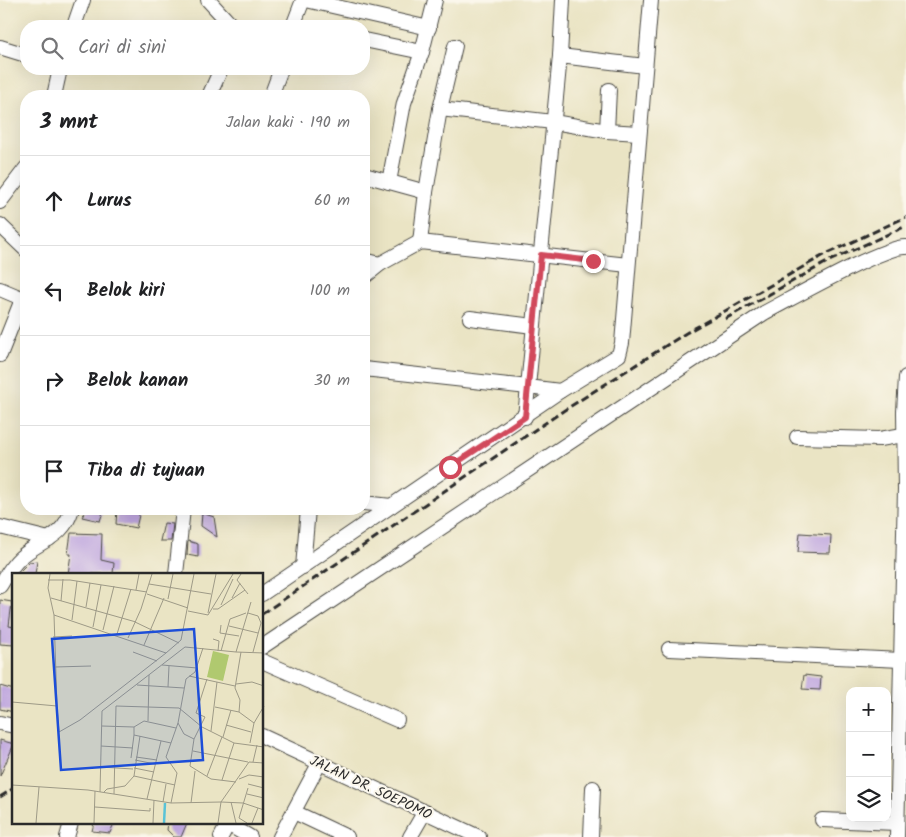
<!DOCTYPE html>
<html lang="id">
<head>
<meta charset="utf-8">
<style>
	:root { --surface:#fff; --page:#f6f6f6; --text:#202124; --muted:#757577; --line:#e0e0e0 }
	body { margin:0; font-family:Kalam,sans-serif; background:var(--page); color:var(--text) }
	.controls { position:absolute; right:15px; bottom:15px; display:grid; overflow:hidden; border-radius:10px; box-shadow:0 5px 20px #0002 }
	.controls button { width:45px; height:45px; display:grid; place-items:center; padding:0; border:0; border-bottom:1px solid var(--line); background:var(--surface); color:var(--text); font:25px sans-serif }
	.stop { position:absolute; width:15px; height:15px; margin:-11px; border:4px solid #d1495b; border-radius:50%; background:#fff }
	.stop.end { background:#d1495b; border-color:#fff; box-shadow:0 1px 5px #0008 }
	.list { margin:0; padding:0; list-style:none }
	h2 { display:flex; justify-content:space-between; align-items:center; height:65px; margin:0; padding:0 20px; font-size:21px }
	h2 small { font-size:16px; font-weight:400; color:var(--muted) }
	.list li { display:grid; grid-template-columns:32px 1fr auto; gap:15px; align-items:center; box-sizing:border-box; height:90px; padding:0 20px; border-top:1px solid var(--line) }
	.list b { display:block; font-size:19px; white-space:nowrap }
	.list em { font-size:16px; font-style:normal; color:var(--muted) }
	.icon { flex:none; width:28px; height:28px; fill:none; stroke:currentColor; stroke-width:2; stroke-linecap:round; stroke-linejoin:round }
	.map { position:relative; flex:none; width:906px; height:837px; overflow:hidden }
	.search { position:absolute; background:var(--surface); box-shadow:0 5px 20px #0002; left:20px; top:20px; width:350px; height:55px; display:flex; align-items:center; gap:12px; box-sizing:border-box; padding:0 18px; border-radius:20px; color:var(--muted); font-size:19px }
	.panel { position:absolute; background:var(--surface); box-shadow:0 5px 20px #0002; left:20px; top:90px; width:350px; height:425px; border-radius:20px }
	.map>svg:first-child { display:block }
	.building { fill:#bea5de }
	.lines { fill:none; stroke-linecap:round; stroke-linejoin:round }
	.minor-casing { stroke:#484742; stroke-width:16 }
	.minor { stroke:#fff; stroke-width:14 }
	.rail { stroke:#2b2b2b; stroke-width:3; stroke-dasharray:8 4; stroke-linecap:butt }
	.route { stroke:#d1495b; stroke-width:6 }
	.labels { text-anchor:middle; stroke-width:4; stroke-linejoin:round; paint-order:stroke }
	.street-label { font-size:14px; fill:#2b2b2b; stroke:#fbf7ec }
	.inset-river { fill:none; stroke:#5ac3d7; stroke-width:2.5 }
	.inset-road { fill:none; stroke:#9e9a87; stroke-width:1 }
	.view { fill:#1d4ed8; fill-opacity:0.15; stroke:#1d4ed8; stroke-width:2.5 }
	.inset-edge { fill:none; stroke:#2b2b2b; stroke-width:2.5 }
</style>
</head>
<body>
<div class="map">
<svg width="906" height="837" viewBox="0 0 906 837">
	<rect width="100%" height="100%" fill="#fbf7ec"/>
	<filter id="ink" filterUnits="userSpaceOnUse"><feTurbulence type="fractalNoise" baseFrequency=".02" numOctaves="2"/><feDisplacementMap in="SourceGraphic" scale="10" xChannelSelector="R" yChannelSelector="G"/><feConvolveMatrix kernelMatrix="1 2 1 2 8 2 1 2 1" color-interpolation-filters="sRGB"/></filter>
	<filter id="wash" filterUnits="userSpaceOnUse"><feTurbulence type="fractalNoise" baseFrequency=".0096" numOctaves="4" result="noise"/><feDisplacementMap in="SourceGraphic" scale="20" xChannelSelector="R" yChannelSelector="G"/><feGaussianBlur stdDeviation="1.12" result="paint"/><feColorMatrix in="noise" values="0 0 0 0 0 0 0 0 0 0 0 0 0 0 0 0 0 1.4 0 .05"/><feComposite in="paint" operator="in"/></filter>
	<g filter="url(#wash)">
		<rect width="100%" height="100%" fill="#eae4c4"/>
		<g id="blocks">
			<!-- building -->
			<g class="building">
				<path d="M87,509H104L100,521L82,517Z"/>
				<path d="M117,509L140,511L136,528L116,524Z"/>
				<path d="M202,513L214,517L217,537L201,526Z"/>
				<path d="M164,523L173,524L171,541H160Z"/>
				<path d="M71,533L102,534L101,560L114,563L113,574H68L71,554H68Z"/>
				<path d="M800,533L831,535L830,553L798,552Z"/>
				<path d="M188,541L198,544V557L187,555Z"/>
				<path d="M37,561L35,574H17L29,562Z"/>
				<path d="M0,600L12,602L9,626L14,627V645L0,644Z"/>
				<path d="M804,675L821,677L820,690L802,689Z"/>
				<path d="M0,686L14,690V712L0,709Z"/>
				<path d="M0,740L14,744L0,776Z"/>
				<path d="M94,823H114L110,833L92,831Z"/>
				<path d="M168,823H187L181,837H174L167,830Z"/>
			</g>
		</g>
	</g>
	<g filter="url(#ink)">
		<use href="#blocks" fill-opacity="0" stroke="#484742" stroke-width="1"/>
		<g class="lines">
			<defs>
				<g id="minor">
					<path d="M208,0L232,26"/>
					<path d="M306,0L429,28"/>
					<path d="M74,26L83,0"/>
					<path d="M293,26L303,0"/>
					<path d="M364,40L422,52"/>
					<path d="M0,47L26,55"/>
					<path d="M560,56L645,66"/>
					<path d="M54,96L60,69"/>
					<path d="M209,96L221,69"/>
					<path d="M271,96L281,69"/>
					<path d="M440,109L553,122L607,131L639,133"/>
					<path d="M607,131L609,90"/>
					<path d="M364,175L426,192L420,242"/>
					<path d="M389,182L404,103L422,52L435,0"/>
					<path d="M426,192L440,109L455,46"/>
					<path d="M0,202L26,168"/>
					<path d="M0,225L26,250"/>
					<path d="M364,260L380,264"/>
					<path d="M364,277L380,264L420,242L628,265"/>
					<path d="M0,289L19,297L21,302L0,355"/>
					<path d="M470,318L533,326"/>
					<path d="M364,369L528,387L560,56L563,0"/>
					<path d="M904,412L906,377"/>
					<path d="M525,417L528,387L560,391"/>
					<path d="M797,437L880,439L903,435"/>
					<path d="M364,503L391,506"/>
					<path d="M0,527L49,539"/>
					<path d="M303,567L308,509"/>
					<path d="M176,574L183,509"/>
					<path d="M0,586C6,576 11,566 20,558C41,539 63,539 72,509"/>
					<path d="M262,594L560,391L619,355L622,343L651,0"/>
					<path d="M262,647L764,313C789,300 885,245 906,247"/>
					<path d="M669,649L901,660"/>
					<path d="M262,661L397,720"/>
					<path d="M0,723L14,726"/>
					<path d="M262,736L479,837"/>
					<path d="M294,812L347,837"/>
					<path d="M822,820L897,823"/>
					<path d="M226,823L250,837"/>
					<path d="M67,837L71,823"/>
					<path d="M221,837L228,824"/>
					<path d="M280,837L320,762"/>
					<path d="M410,837L424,813"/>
					<path d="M591,837L593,788"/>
					<path d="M897,837L905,489L904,412L906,413"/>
				</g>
			</defs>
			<!-- minor casing -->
			<use href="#minor" class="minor-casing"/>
			<!-- minor -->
			<use href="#minor" class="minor"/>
			<!-- rail -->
			<g class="rail">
				<path d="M725,319L829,261L906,226"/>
				<path d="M262,614L563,411L686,333L826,254L906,217"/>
				<path d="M0,797L14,788"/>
			</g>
		</g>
	</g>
	<g class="lines" filter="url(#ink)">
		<!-- route -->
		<path class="route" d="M450,467L525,417L541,255L593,261"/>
	</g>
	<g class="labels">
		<!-- street labels -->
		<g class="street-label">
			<text transform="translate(371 787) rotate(25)" y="5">JALAN DR. SOEPOMO</text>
		</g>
	</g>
	<!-- overview -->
	<g transform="translate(12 573)">
		<rect width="251" height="251" fill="#eae4c4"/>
		<path d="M201,78L217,82L211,108L195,104Z" fill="#b0c96f"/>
		<path class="inset-river" d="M152,250L153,230"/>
		<path class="inset-road" d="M38,1L36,15L42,42M229,1L225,7L236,21M36,7H58L135,19M137,11L199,21M124,17L127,1M135,21L176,35M39,25L124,49M220,25L228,10M156,26L161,1M49,28L51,6M209,32L221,6M74,34L78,10M201,36H206L233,17M176,38L196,42L221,1M196,40L204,1M236,40L246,43L249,50L241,79M60,47L65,8M123,49L167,70M209,52L208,60L227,63M217,53L246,60M81,54L89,12M91,57L102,13M105,61L119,16M41,64L60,63M116,65L129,36L140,1M201,66L207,68L206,78M132,72L152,25M209,78L218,46L234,40M121,79L145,88M224,79L252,80M229,79L223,115L228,127L227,139L242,150L238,170M150,92L185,95M43,94L79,93M177,103L223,113M195,106L184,140L193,144L182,166L178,193L199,206L224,209M224,111L240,109L252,113M125,112L172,115M156,114L157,93M0,129L45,133L42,42L154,80L169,67L182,1M45,133L47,159L68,147L154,80M203,134L227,139M136,148L137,102M166,150L172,161L182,166M242,150L252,133M214,152L239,159M90,153L122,154L132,148L164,155M122,154V162L159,170M199,158L205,109M211,164L219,137M89,173L121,175M181,178L236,189M124,184L145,187M119,185L122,162M123,187L143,191M241,189L245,172M89,194L121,196M122,195L142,199M122,203L163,212M195,203L210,164M227,206L237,202L252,204M210,207L222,170M236,211L252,215M0,212L76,217L159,230L209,229L237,189L252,190M88,219L90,138L173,74L224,79L239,29M92,219L95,216L113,213L122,203L128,163M102,221L104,133L167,135L190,154L222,170L252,174M235,221L252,225M135,226L149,168M151,229L154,211M219,229L224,250M159,230L165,200L154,184L166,150L174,106L183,99L191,75M179,230L183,198M83,234L138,238V235M24,250L27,214M82,250L83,218M141,250L142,227M206,250L209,229L231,230L252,237M235,250L227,245L236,215M240,250L246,235"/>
		<path class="view" d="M182,56L191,187L49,197L40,66Z"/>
		<rect width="251" height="251" class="inset-edge"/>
	</g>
</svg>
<div class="controls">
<button>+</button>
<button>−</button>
<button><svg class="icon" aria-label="layers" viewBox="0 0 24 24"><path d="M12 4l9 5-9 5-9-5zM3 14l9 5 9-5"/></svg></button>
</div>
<div class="stop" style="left:450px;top:467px"></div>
<div class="stop end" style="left:593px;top:261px"></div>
<div class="search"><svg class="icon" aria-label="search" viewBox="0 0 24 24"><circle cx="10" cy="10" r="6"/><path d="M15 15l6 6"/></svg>Cari di sini</div>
<section class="panel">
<h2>3 mnt<small>Jalan kaki · 190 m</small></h2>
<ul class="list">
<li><svg class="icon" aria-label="ahead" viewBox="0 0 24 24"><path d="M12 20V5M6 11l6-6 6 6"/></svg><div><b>Lurus</b></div><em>60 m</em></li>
<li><svg class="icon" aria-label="left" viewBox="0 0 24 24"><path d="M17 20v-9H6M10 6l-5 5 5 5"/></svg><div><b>Belok kiri</b></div><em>100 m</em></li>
<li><svg class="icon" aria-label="right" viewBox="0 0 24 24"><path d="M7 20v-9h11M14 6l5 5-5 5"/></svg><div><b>Belok kanan</b></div><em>30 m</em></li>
<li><svg class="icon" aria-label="arrive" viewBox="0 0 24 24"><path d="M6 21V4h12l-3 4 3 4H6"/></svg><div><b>Tiba di tujuan</b></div></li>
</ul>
</section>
</div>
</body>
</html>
